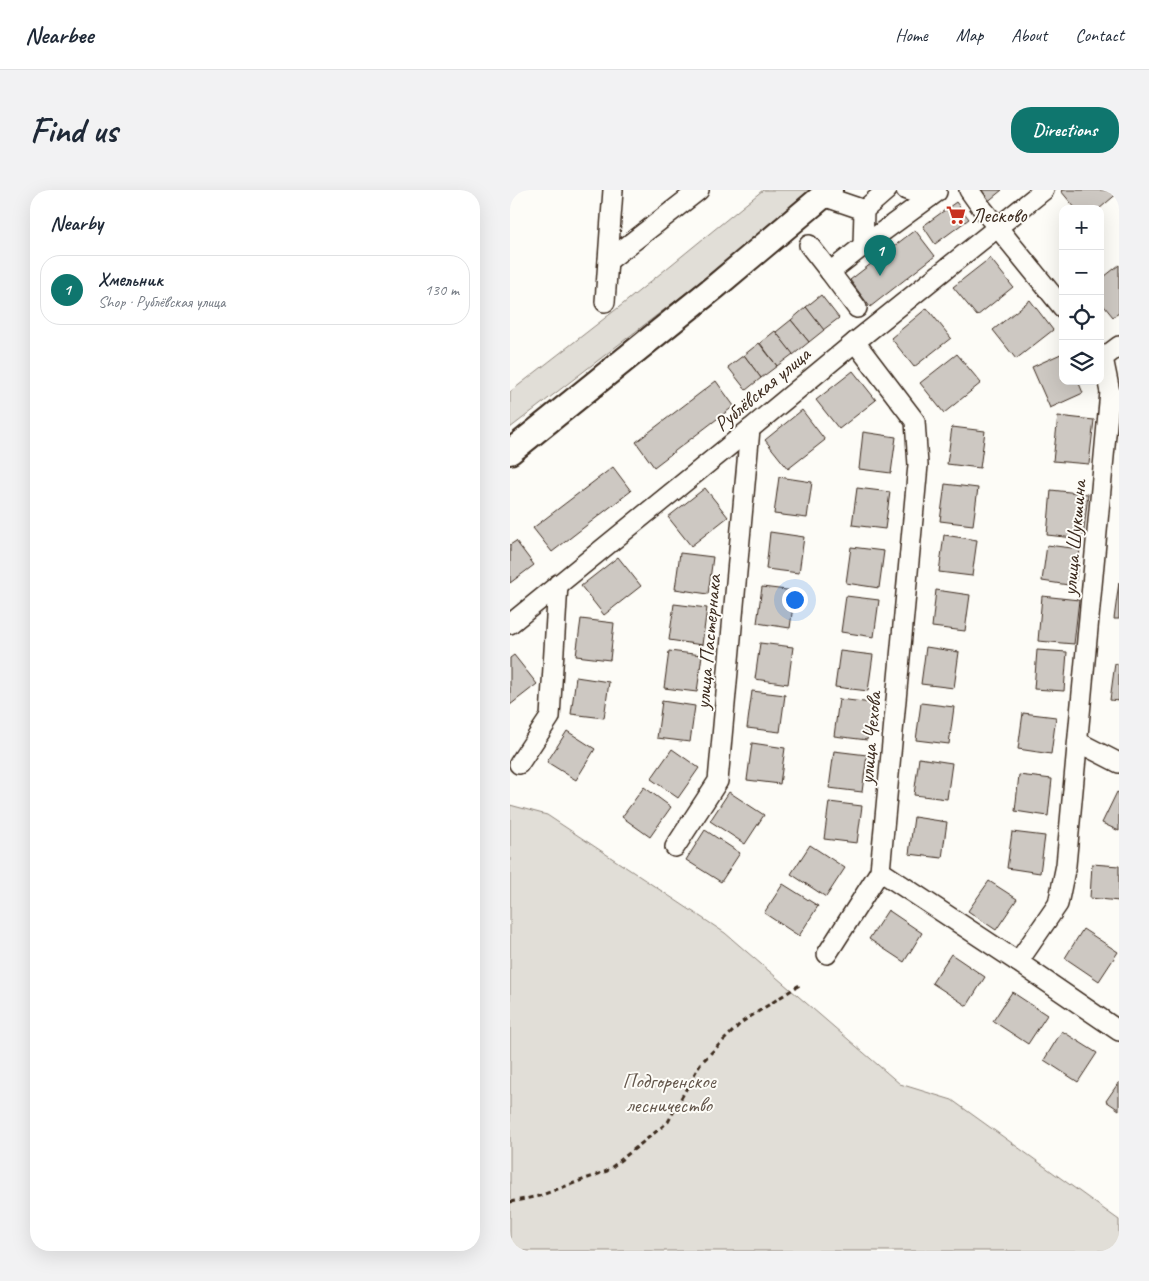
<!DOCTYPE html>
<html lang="en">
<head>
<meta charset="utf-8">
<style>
	:root { --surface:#fff; --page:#f2f2f3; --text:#1f2937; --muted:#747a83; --line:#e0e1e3; --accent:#0f766e }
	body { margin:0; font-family:Caveat,sans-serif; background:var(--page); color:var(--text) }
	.controls { position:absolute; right:15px; top:15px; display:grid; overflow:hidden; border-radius:10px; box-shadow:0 5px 20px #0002 }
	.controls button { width:45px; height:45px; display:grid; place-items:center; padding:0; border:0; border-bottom:1px solid var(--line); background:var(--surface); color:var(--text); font:25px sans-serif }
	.you { position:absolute; left:284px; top:409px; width:18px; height:18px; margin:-12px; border:4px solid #fff; border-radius:50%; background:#1a73e8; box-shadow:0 0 0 8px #1a73e833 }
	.badge { display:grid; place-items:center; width:32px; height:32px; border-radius:50%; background:var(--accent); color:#fff; font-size:16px; font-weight:700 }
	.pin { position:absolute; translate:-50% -41px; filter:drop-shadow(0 1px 2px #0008) }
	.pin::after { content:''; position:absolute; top:26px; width:18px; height:15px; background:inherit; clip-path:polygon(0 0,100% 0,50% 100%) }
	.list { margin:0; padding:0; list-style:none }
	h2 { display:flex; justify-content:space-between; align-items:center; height:65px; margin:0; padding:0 20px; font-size:21px }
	h2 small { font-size:16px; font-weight:400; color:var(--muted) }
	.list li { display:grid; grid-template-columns:32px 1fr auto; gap:15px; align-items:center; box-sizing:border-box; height:70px; margin:0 10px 10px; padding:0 10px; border:1px solid var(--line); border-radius:20px }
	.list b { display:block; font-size:19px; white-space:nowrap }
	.list p { margin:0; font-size:16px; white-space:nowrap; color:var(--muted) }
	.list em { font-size:16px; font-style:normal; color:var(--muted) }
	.icon { flex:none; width:28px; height:28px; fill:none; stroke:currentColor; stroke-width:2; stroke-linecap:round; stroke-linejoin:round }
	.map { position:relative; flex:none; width:609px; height:1061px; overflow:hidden; border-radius:20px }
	header { display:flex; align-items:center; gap:30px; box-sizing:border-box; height:70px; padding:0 25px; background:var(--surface); border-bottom:1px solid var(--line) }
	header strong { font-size:24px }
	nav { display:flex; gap:28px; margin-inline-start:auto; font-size:18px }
	.intro { display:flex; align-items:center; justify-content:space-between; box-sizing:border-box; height:120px; padding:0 30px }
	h1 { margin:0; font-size:35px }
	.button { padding:12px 22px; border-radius:20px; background:var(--accent); color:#fff; font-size:18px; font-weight:700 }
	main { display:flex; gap:30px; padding:0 30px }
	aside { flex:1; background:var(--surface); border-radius:20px; box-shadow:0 5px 20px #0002 }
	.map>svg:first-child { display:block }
	.green { fill:#e1ded7; stroke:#8e847a }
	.building { fill:#cdc8c2; stroke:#3b2a1e }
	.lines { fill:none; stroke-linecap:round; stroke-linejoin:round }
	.minor-casing { stroke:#3b2a1e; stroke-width:22 }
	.major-casing { stroke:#3b2a1e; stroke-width:28 }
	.path { stroke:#3b2a1e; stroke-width:3; stroke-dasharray:5 4; stroke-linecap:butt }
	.minor { stroke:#fdfcf7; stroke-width:19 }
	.major { stroke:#fdfcf7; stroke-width:24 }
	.labels { text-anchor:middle; stroke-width:4; stroke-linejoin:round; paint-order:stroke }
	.poi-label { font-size:21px; fill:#3b2a1e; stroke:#fdfcf7; text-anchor:start }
	.street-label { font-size:21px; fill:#3b2a1e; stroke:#fdfcf7 }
	.park-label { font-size:21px; fill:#64574c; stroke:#fdfcf7 }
</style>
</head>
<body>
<header>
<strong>Nearbee</strong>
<nav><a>Home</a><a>Map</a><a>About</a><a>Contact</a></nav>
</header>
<div class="intro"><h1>Find us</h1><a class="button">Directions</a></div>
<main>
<aside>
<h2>Nearby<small></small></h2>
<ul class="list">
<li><span class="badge">1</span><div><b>Хмельник</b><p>Shop · Рублёвская улица</p></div><em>130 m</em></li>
</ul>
</aside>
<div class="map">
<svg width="609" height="1061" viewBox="0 0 609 1061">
	<rect width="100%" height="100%" fill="#fdfcf7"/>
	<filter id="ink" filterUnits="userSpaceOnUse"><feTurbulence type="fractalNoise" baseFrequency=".02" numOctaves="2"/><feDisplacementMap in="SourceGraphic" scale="10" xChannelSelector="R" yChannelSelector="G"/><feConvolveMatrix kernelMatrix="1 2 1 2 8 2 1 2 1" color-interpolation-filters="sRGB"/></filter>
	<g filter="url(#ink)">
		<!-- green -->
		<g class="green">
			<path d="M253,0H308L271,30L0,238V202L113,114Z"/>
			<path d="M0,615L37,625L215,743L390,894L442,910L609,1030V1061H0Z"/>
		</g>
		<!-- building -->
		<g class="building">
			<path d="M466,0H492L476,13Z"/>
			<path d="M552,0H609V2L589,19H566L551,1Z"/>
			<path d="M446,12L459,29L425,54L413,36Z"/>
			<path d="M405,40L425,66L360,117L340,90Z"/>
			<path d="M480,68L503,97L467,126L443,97Z"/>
			<path d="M609,75V123L603,127L590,111V90Z"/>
			<path d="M311,105L329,128L313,140L296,117Z"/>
			<path d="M520,110L543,140L506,169L483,140Z"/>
			<path d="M296,117L314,140L299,152L281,130Z"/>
			<path d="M417,118L441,148L404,177L381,148Z"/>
			<path d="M281,130L299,152L283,165L266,142Z"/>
			<path d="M265,141L283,164L267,176L250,153Z"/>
			<path d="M249,153L267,176L251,188L234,165Z"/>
			<path d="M553,163V191H568L573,203L540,218L522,177Z"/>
			<path d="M447,164L471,193L434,223L410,193Z"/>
			<path d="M234,165L251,188L236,200L218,177Z"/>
			<path d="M343,181L366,210L329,239L306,210Z"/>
			<path d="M206,191L224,216L144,277L126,252Z"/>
			<path d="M292,220L315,250L278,279L255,250Z"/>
			<path d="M548,226L584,230L579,274L543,271Z"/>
			<path d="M442,237L475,241L470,278L437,274Z"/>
			<path d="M353,242L386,247L381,283L349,279Z"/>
			<path d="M103,277L121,301L42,362L23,338Z"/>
			<path d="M269,287L302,292L297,328L264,324Z"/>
			<path d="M435,294L468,298L463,335L430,331Z"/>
			<path d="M195,298L218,327L181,356L158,327Z"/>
			<path d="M347,298L380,302L375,339L342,335Z"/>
			<path d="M541,300L578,304L573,349L537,345Z"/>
			<path d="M260,342L294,347L289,383L256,379Z"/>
			<path d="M434,345L467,350L462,386L429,382Z"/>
			<path d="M6,351L24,375L0,393V355Z"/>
			<path d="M537,355L570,359L565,396L532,391Z"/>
			<path d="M341,357L374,361L369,398L336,393Z"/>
			<path d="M170,363L203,367L198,404L165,399Z"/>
			<path d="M108,367L131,396L94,425L71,396Z"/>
			<path d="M609,392V429H604Z"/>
			<path d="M252,397L285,401L280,438L247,433Z"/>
			<path d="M426,400L460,405L455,441L422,437Z"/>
			<path d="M336,406L369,410L364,447L331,442Z"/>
			<path d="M532,406L569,410L564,454L528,451Z"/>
			<path d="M164,414L197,418L192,455L159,450Z"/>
			<path d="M71,429L104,433L100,470L66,466Z"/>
			<path d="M250,453L283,457L278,494L245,489Z"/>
			<path d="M416,457L449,462L444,498L411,494Z"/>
			<path d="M527,460L557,462L554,501L524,499Z"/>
			<path d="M159,461L192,465L187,502L154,498Z"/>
			<path d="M330,461L363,465L358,501L325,497Z"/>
			<path d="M4,465L27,494L0,515V468Z"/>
			<path d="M605,473L609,474V511L600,510Z"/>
			<path d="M66,487L99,492L94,528L61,524Z"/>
			<path d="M242,501L275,505L270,542L237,538Z"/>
			<path d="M329,509L362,513L357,550L324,546Z"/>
			<path d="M152,511L185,516L180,552L147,548Z"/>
			<path d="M411,513L444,517L439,554L406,550Z"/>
			<path d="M513,523L546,527L541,564L508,559Z"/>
			<path d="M57,541L85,559L66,590L37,572Z"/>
			<path d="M242,553L275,558L270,594L237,590Z"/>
			<path d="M162,559L189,578L168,608L141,589Z"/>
			<path d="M324,561L357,565L352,602L319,598Z"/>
			<path d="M409,568L442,573L437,609L404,605Z"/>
			<path d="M509,585L542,589L538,626L505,621Z"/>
			<path d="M134,597L161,617L140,647L112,627Z"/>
			<path d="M219,602L254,625L235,654L200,631Z"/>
			<path d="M607,602L609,603V641L592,633Z"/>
			<path d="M319,612L352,616L347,653L314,649Z"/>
			<path d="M404,627L437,632L432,668L399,664Z"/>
			<path d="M195,640L230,663L211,692L176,670Z"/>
			<path d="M502,642L535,646L530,683L497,678Z"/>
			<path d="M300,655L335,678L316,707L281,684Z"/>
			<path d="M582,674L609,676V711L580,708Z"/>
			<path d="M479,691L507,709L486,740L458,721Z"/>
			<path d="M273,694L308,716L289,746L254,723Z"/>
			<path d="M378,720L412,743L394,772L359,749Z"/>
			<path d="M573,739L608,762L589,791L555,768Z"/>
			<path d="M441,764L475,787L457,816L422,793Z"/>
			<path d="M502,802L537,825L518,854L483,831Z"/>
			<path d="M552,841L587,863L568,892L534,870Z"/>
			<path d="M609,892V920L596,911Z"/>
		</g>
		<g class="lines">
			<defs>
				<g id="minor">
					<path d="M396,0L420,7L427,2"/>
					<path d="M459,0L471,17L553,118"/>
					<path d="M313,6L354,20L377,0"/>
					<path d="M354,20L353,56L420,7"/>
					<path d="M299,55L320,82"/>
					<path d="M98,71L189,0"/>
					<path d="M95,112L103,0"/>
					<path d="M347,118L320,82L353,56"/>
					<path d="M345,152L405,231L408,275L370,681L508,772L609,841"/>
					<path d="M0,434L240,239L345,152L534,0"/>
					<path d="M568,552L609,573"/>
					<path d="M9,574L40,527L48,394"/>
					<path d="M165,657L208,591L240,239"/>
					<path d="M317,764L370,681"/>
					<path d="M508,772L548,714L556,675L600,202L593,168L609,156"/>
				</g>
				<path id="major" d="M0,262L206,96L320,0"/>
			</defs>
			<!-- minor casing -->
			<use href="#minor" class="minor-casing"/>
			<!-- major casing -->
			<use href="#major" class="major-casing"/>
			<!-- path -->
			<path class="path" d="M0,1012L29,1006L97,981L158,932L190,874L232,832L291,794"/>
			<!-- minor -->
			<use href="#minor" class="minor"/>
			<!-- major -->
			<use href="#major" class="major"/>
		</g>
	</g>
	<!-- icons -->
	<defs>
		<symbol id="supermarket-bare" viewBox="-9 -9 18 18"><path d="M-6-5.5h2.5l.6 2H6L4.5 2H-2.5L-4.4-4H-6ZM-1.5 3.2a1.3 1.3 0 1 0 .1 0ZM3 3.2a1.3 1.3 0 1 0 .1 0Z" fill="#c8321e" stroke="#fdfcf7" stroke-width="2.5" paint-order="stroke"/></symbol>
	</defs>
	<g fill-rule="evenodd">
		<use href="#supermarket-bare" x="432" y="11" width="28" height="28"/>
	</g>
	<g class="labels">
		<!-- poi labels -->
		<g class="poi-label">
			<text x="461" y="32">Лесково</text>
		</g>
		<!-- street labels -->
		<g class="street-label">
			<text transform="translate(252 199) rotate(-40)" y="7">Рублёвская улица</text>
			<text transform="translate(564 348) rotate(-85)" y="7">улица Шукшина</text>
			<text transform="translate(198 452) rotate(-85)" y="7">улица Пастернака</text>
			<text transform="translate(360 548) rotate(-85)" y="7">улица Чехова</text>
		</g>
		<!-- park labels -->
		<g class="park-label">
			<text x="159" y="898">Подгоренское<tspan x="159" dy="24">лесничество</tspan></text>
		</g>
	</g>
</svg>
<div class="controls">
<button>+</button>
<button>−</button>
<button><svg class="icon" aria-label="locate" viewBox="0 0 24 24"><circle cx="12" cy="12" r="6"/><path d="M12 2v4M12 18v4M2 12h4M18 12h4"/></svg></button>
<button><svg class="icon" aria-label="layers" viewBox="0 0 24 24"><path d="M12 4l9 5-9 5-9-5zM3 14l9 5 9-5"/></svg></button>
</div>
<div class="you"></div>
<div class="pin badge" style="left:370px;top:86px">1</div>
</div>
</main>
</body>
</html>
